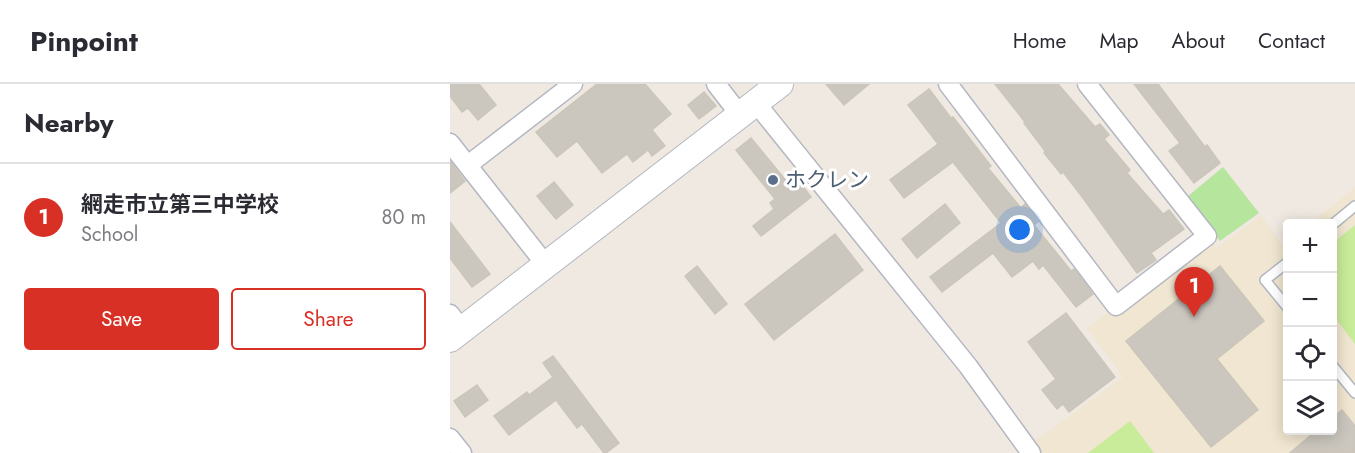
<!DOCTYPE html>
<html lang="en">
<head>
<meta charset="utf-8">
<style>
	:root { --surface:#fff; --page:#f7f7f7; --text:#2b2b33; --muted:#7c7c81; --line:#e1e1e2; --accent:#d93025 }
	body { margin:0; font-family:Jost,"Noto Sans JP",sans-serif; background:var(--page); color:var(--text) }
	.controls { position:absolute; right:18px; bottom:18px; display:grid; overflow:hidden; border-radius:6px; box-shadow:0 3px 15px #0003 }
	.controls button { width:54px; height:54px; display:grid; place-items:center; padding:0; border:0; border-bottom:2px solid var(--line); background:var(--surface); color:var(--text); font:30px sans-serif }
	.you { position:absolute; left:570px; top:146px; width:21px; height:21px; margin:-15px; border:4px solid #fff; border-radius:50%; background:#1a73e8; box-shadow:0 0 0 9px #1a73e833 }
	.badge { display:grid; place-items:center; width:39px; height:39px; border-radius:50%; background:var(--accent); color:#fff; font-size:20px; font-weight:700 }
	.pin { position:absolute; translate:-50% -50px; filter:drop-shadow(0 2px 3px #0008) }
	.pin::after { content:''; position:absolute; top:32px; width:21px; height:18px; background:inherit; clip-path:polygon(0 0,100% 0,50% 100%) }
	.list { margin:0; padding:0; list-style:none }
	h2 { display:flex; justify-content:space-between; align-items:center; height:78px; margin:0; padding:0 24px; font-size:26px }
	h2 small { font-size:20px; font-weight:400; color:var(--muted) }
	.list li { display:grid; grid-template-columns:39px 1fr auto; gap:18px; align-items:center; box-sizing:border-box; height:108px; padding:0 24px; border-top:2px solid var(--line) }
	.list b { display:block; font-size:22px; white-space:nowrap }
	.list p { margin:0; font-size:20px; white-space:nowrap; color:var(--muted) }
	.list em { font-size:20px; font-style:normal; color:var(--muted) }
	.actions { display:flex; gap:12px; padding:18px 24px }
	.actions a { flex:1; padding:14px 0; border:2px solid var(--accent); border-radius:6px; text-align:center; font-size:21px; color:var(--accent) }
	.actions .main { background:var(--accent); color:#fff }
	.icon { flex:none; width:33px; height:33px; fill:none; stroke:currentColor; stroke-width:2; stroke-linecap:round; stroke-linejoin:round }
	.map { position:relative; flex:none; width:905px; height:369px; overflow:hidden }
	header { display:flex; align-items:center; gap:36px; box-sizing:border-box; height:84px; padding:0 30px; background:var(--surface); border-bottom:2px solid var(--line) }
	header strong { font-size:28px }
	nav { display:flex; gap:33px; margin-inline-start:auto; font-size:21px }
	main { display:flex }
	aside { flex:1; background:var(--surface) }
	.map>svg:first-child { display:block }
	.education { fill:#f0e6d1 }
	.green { fill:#b6e59e }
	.pitch { fill:#c9ec9a }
	.building { fill:#cbc7bf; stroke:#cbc5ba; stroke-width:1.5 }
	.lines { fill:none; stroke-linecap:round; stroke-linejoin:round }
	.lane-casing { stroke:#b4b7c1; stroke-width:12 }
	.street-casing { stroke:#b4b7c1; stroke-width:21 }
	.secondary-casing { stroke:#b4b7c1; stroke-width:28 }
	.lane { stroke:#fff; stroke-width:9 }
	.street { stroke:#fff; stroke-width:18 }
	.secondary { stroke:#fff; stroke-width:26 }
	.service-dot { fill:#5c6f8a; stroke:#fff; stroke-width:2 }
	.labels { text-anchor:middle; stroke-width:6; stroke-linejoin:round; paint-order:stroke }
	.service-label { font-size:21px; fill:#4e5e75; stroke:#fff; text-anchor:start }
</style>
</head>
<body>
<header>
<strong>Pinpoint</strong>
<nav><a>Home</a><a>Map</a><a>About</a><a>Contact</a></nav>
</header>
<main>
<aside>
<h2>Nearby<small></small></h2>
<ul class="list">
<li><span class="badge">1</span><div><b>網走市立第三中学校</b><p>School</p></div><em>80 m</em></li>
</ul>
<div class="actions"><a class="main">Save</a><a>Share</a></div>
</aside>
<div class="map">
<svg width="905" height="369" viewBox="0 0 905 369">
	<rect width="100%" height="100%" fill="#efe9e1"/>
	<!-- education -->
	<path class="education" d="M905,103V369H581L577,363L673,293L637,244L757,152L767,164L811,131L833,162L837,159L838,346H882V140L861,139Z"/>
	<!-- green -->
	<path class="green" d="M773,83L809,129L770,157L737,113Z"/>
	<!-- pitch -->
	<g class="pitch">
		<path d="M905,141V260L883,231V159Z"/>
		<path d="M680,337L704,369H638Z"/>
	</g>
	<!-- building -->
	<g class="building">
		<path d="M0,0H29L46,21L28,36L18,24L12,28L0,12Z"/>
		<path d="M147,0H195L221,30L202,46L215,62L202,72L198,66L183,78L177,70L152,89L127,57L107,73L86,48Z"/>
		<path d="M376,0H419L394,21Z"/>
		<path d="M545,0H608L645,43L650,40L659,51L654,55L680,86L677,89L713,130L719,126L734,145L701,169L706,176L687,189L633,114L613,88L611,90L594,69L595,67L574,39L575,38Z"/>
		<path d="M684,0H708L755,63L757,61L770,79L744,99L719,67L730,59Z"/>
		<path d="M479,5L501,34L503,33L541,82L538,84L571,124L575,120L579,126L588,138L584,141L621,187L624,185L643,210L626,223L593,181L589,185L583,177L562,193L543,169L492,208L480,193L551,139L503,78L454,114L440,96L488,60L458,21Z"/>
		<path d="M254,8L266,22L249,35L238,21Z"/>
		<path d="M301,54L338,99L346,93L361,113L311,152L303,142L324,125L320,119L325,115L286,66Z"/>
		<path d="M0,77L15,97L0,109Z"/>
		<path d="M104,98L123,121L106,135L87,112Z"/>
		<path d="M495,120L510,139L467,174L452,155Z"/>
		<path d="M0,138L40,190L22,203L0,174Z"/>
		<path d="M385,150L413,186L324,256L295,220Z"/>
		<path d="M247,182L277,220L265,230L235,192Z"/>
		<path d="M770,182L814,237L767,275L808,326L761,363L676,257Z"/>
		<path d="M616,229L665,293L619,328L613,320L607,325L592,306L606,295L578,258Z"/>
		<path d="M103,272L169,359L156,369H154L132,340L127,344L106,316L59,351L44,332L77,308L79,311L103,293L93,279Z"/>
		<path d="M27,301L38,316L15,333L4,317Z"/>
		<path d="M892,326L905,342V369H840L867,346H882V334Z"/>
	</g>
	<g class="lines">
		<defs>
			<g id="lane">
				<path d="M882,141L905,122"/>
				<path d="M838,178L815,196L838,224"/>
				<path d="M882,281L905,309"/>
			</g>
			<g id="street">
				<path d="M266,0L290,31"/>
				<path d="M498,0L666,222L757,152L637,0"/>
				<path d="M306,19L518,282L581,369"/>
				<path d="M0,59L96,181"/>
				<path d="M18,81L123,0"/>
				<path d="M0,230L12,246"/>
				<path d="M0,354L12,369"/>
			</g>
			<path id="secondary" d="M0,255L330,0"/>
		</defs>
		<!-- lane casing -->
		<use href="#lane" class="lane-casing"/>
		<!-- street casing -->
		<use href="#street" class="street-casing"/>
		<!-- secondary casing -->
		<use href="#secondary" class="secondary-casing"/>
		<!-- lane -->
		<use href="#lane" class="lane"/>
		<!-- street -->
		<use href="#street" class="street"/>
		<!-- secondary -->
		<use href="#secondary" class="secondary"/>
	</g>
	<!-- markers -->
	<circle class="service-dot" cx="323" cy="96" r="6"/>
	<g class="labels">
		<!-- service labels -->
		<g class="service-label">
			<text x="335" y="103">ホクレン</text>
		</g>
	</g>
</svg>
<div class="controls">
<button>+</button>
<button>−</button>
<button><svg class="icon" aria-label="locate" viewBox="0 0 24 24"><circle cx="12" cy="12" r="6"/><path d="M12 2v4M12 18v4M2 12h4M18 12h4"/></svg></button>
<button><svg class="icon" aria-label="layers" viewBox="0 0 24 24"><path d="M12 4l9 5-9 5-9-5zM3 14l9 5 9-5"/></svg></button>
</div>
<div class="you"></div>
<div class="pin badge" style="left:744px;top:233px">1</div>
</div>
</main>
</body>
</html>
